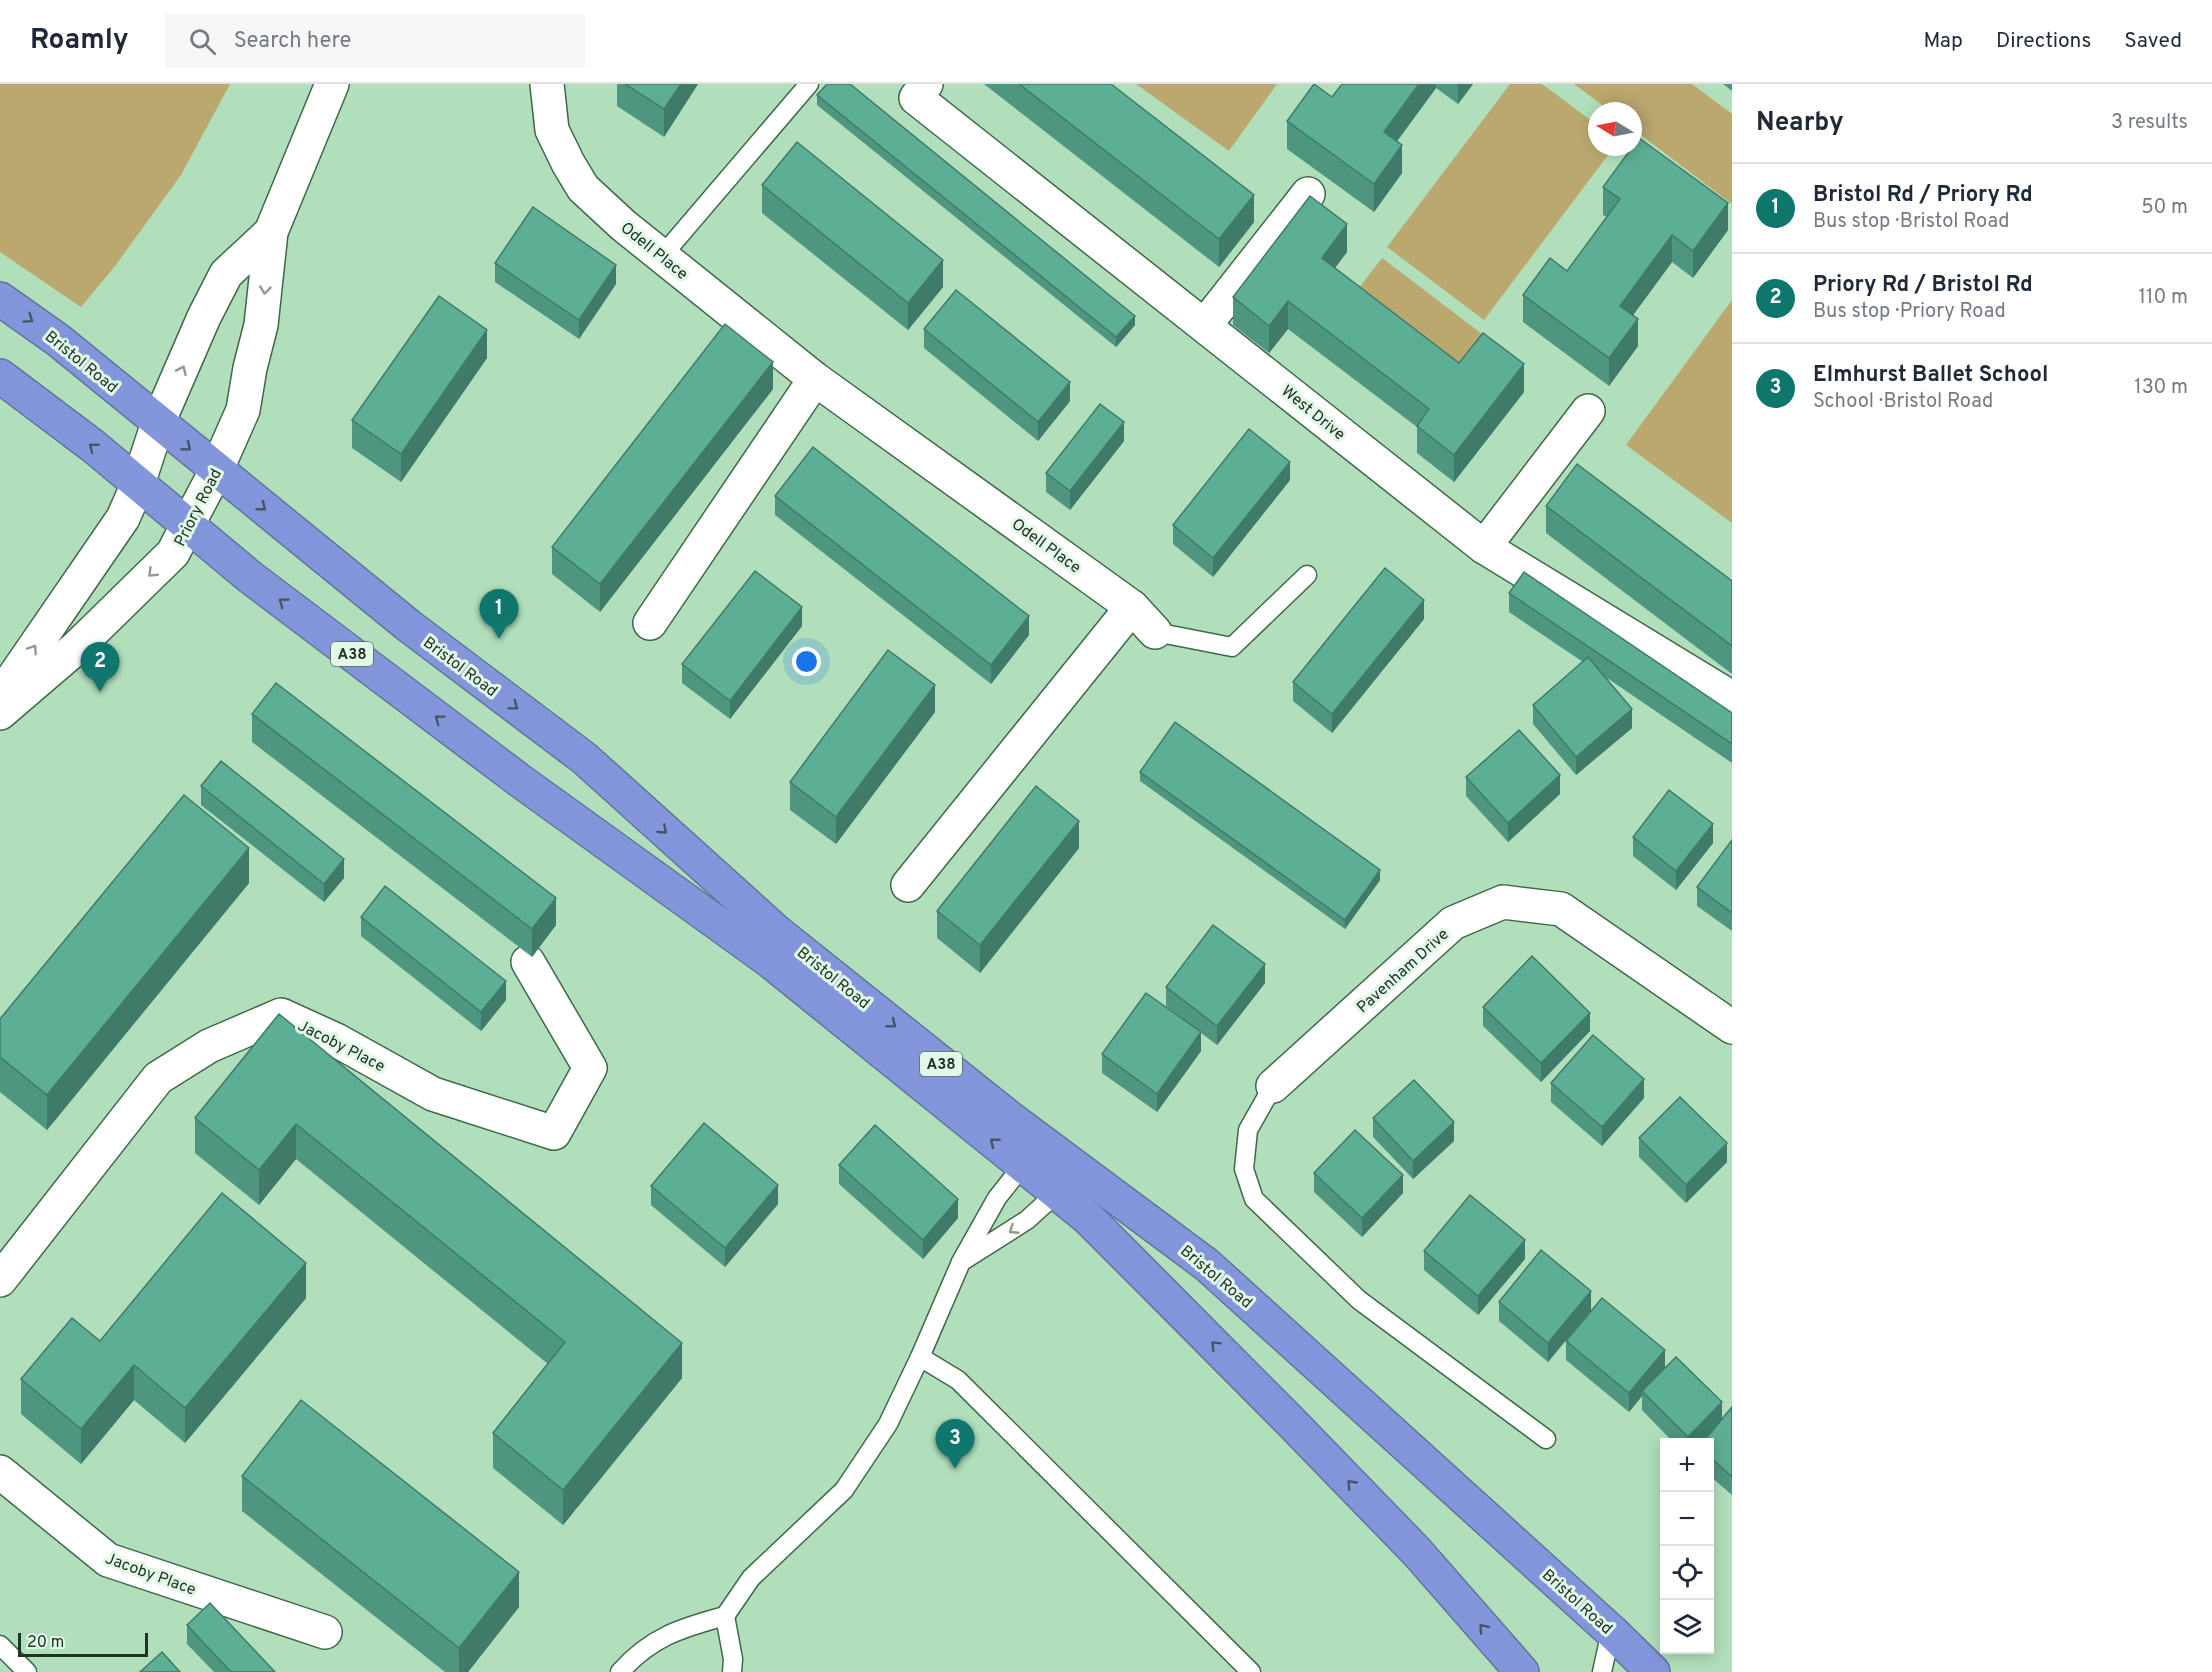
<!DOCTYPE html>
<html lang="en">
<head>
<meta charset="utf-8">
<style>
	:root { --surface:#fff; --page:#f6f6f7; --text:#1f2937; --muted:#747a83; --line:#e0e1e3; --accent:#0f766e }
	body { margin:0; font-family:Overpass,sans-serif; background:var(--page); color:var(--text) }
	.controls { position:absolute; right:18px; bottom:18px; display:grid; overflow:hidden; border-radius:0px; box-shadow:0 3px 15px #0003 }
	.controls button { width:54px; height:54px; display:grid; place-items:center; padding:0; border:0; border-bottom:2px solid var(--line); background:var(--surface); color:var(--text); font:30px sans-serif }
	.compass { position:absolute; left:1588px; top:18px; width:54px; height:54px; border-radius:50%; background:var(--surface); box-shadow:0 3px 15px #0003; rotate:280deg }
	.scale { position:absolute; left:18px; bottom:15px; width:130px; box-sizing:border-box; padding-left:6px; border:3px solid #213326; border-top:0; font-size:16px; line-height:21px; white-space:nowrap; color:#213326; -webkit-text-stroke:4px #e2f9e7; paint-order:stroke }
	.you { position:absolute; left:807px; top:578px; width:21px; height:21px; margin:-15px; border:4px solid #fff; border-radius:50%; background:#1a73e8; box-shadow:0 0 0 9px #1a73e833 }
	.badge { display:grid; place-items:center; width:39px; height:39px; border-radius:50%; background:var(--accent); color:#fff; font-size:20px; font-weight:700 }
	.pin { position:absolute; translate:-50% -50px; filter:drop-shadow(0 2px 3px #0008) }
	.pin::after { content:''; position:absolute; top:32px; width:21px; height:18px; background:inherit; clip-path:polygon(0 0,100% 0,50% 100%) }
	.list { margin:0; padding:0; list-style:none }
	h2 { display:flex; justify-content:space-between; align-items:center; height:78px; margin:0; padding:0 24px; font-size:26px }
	h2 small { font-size:20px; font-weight:400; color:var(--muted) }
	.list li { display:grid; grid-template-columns:39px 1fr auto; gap:18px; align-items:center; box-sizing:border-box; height:90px; padding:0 24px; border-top:2px solid var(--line) }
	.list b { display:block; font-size:22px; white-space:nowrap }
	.list p { margin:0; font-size:20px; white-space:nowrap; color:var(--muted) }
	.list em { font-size:20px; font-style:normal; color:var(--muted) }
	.icon { flex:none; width:33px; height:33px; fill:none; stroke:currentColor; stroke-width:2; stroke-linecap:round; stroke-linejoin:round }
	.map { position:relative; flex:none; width:1732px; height:1588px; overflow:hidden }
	header { display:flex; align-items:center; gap:36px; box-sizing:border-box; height:84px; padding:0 30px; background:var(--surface); border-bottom:2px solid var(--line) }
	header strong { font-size:28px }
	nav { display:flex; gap:33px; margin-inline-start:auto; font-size:21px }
	.search { width:420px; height:54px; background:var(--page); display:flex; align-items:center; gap:15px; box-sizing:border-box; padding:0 21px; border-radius:0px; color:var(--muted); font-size:22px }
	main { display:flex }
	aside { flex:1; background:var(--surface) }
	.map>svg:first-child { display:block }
	.green { fill:#bba86f }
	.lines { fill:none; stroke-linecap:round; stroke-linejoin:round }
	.lane-casing { stroke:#3e6849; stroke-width:21 }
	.street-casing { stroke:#3e6849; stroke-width:36 }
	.secondary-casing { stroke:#3e6849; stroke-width:36 }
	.highway-casing { stroke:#61739c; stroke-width:36 }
	.lane { stroke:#fff; stroke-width:18 }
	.street { stroke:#fff; stroke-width:33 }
	.secondary { stroke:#fff; stroke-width:33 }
	.highway { stroke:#8396dc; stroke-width:33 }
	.wall { fill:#4f9680 }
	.shaded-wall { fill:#407a68 }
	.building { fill:#5caf95; stroke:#407a68; stroke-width:1.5 }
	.oneway { stroke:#909992 }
	.oneway2 { stroke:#435666 }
	.labels { text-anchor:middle; stroke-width:6; stroke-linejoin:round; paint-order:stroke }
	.shield { fill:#e2f9e7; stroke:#5b6e60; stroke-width:1.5 }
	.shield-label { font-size:15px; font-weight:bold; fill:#213326 }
	.street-label { font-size:16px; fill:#213326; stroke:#e2f9e7 }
</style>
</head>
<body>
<header>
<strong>Roamly</strong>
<div class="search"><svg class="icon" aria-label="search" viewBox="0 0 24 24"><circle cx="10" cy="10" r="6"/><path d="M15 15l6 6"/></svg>Search here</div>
<nav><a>Map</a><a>Directions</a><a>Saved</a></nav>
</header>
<main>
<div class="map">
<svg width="1732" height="1588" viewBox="0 0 1732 1588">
	<rect width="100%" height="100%" fill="#b1dfbb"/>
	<!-- green -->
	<g class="green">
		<path d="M0,0H230L181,91L115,182L81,223L0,168Z"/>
		<path d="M1136,0H1277L1229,67Z"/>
		<path d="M1510,0H1542L1597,41V63H1614L1484,236L1387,163Z"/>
		<path d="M1574,0H1692L1732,30V120L1633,45V27H1610Z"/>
		<path d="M1382,174L1482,250L1456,284L1356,208Z"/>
		<path d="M1732,216V439L1626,361Z"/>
	</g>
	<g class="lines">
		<defs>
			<g id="lane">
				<path d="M662,172L809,0"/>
				<path d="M1155,548L1232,563L1307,491"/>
				<path d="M1273,1002L1248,1046L1244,1085L1254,1115L1359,1216L1546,1355"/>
				<path d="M1027,1076L997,1114L961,1178L1027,1136L1061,1105"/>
				<path d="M920,1273L958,1296L1251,1588"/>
				<path d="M725,1532L733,1575L732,1588"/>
				<path d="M0,1561L27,1588"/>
				<path d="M620,1588C651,1553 681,1544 725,1532L751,1494L844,1406L888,1340L920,1273L961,1178"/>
				<path d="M1602,1588L1611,1547"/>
			</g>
			<g id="street">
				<path d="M547,0L552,46L568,79L583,104L623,141L815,295L1132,523L1155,548"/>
				<path d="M926,0L916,14L1484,463L1732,614"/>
				<path d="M1205,241L1308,110"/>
				<path d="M1484,463L1588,327"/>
				<path d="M650,539L815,295"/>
				<path d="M908,801L1132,523"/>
				<path d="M1273,1002L1453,839L1503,818L1561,825L1732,943"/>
				<path d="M0,1196L158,994L209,962L281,931L336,956L433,1010L554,1049L590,984L528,878"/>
				<path d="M0,1388L108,1476L325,1548"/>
			</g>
			<g id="secondary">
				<path d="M0,613L123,434L138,400L158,339L204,233L226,190L271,148"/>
				<path d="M0,629L77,563L173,469L187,442L216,387L243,326L250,284L261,241L271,148L332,0"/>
			</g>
			<g id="highway">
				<path d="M0,215L58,256L409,542L584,674L777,848L1011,1035L1207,1181L1611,1547L1653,1588"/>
				<path d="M0,292L93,362L250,493L519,696L770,877L1088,1134L1289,1336L1417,1468L1522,1588"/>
			</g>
		</defs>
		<!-- lane casing -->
		<use href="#lane" class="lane-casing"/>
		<!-- street casing -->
		<use href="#street" class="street-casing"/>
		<!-- secondary casing -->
		<use href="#secondary" class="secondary-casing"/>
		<!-- highway casing -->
		<use href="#highway" class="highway-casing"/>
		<!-- lane -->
		<use href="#lane" class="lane"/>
		<!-- street -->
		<use href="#street" class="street"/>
		<!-- secondary -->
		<use href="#secondary" class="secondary"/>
		<!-- highway -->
		<use href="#highway" class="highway"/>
	</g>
	<!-- wall -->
	<g class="wall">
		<path d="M617,0H698L664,53L617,22Z"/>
		<path d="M984,0H1111L1254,138L1219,183Z"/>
		<path d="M1342,0H1473L1458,20L1436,4L1397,57L1402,89L1374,128L1287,65V37L1332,13Z"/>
		<path d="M1723,0H1732V7Z"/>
		<path d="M817,11L1135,241L1116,263L817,21Z"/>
		<path d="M762,101L943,203L908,246L762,129Z"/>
		<path d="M1603,103L1728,146L1693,194L1672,178L1633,231L1638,262L1609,302L1523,238V211L1567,187L1607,133L1603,131Z"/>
		<path d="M1347,168L1335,184L1459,279L1524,308L1454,398L1417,369V343L1288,245L1269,269L1233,241V213Z"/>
		<path d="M495,179L616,200L579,255L495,198Z"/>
		<path d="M924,245L1070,317L1038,357L924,264Z"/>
		<path d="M487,274L401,398L352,364V336Z"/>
		<path d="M773,305L600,528L552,490V463Z"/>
		<path d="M1124,357L1070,426L1046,408V389Z"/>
		<path d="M1290,396L1213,493L1173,460V441Z"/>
		<path d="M775,412L1029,551L991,600L775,431Z"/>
		<path d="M1546,422L1732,497V590L1546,449Z"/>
		<path d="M1509,509L1732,629V679L1604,592L1632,644L1576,691L1533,640V621L1583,578L1509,528Z"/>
		<path d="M1424,535L1332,649L1293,617V598Z"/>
		<path d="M802,542L730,635L682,599V580Z"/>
		<path d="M935,628L836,760L790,726V698Z"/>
		<path d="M252,630L556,841L532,873L252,658Z"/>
		<path d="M1140,688L1380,796L1345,845L1140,697Z"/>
		<path d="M1466,693L1560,710L1508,758L1466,712Z"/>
		<path d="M201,702L344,794L324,818L201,721Z"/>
		<path d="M1633,753L1713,759L1676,806L1633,772Z"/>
		<path d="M1732,756V847L1697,822V803Z"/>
		<path d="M1079,764L980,889L937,854V827Z"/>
		<path d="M249,799L47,1046L0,1008V935Z"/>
		<path d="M361,833L506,916L481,947L361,852Z"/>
		<path d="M1265,899L1217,961L1201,949V967L1157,1028L1102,989V970L1186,937L1166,922V903Z"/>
		<path d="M1483,923L1590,947L1541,998L1483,942Z"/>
		<path d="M279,930L682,1294L563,1441L493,1384V1349L548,1280L296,1075L259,1121L195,1069V1034Z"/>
		<path d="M1551,999L1644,1014L1602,1062L1551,1018Z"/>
		<path d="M1373,1034L1454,1057L1413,1095L1373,1053Z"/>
		<path d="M1639,1054L1727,1078L1686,1119L1639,1073Z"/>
		<path d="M839,1081L958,1134L923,1175L839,1100Z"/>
		<path d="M1314,1089L1403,1109L1362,1153L1314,1108Z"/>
		<path d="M651,1102L778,1120L725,1183L651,1121Z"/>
		<path d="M1424,1167L1525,1175L1478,1231L1424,1186Z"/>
		<path d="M306,1214L185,1359L134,1316L81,1380L21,1330V1295L100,1257Z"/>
		<path d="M1499,1218L1591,1226L1548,1278L1499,1237Z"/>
		<path d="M1566,1257L1665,1284L1722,1336L1732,1323V1411L1710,1392V1359L1714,1345L1700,1359H1674L1642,1326V1312L1629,1328L1566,1276Z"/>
		<path d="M242,1392L519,1523L468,1588H445L242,1427Z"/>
		<path d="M187,1541L275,1588H214L187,1560Z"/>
	</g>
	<!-- shaded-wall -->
	<g class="shaded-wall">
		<path d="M681,0H698L664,53V25Z"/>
		<path d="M1419,0H1436V4L1384,75V48Z"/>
		<path d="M1458,0H1473L1458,20Z"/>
		<path d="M1402,61V89L1374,128V100Z"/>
		<path d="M1254,111V138L1219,183V155Z"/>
		<path d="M1728,119V146L1693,194V167Z"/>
		<path d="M1347,140V168L1322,201V174Z"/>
		<path d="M1672,151V178L1620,249V222Z"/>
		<path d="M943,176V203L908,246V219Z"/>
		<path d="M616,181V200L579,255V236Z"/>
		<path d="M1288,217V245L1269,269V242Z"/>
		<path d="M1135,232V241L1116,263V253Z"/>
		<path d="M1638,235V262L1609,302V274Z"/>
		<path d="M487,246V274L401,398V370Z"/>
		<path d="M773,278V305L600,528V500Z"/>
		<path d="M1524,280V308L1454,398V371Z"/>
		<path d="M1070,298V317L1038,357V338Z"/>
		<path d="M1124,338V357L1070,426V407Z"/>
		<path d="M1290,378V396L1213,493V474Z"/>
		<path d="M1424,516V535L1332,649V630Z"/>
		<path d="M802,523V542L730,635V617Z"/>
		<path d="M1029,532V551L991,600V581Z"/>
		<path d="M935,601V628L836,760V733Z"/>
		<path d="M1632,625V644L1576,691V673Z"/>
		<path d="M1560,691V710L1508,758V739Z"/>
		<path d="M1079,737V764L980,889V861Z"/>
		<path d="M1713,740V759L1676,806V787Z"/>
		<path d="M249,764V799L47,1046V1011Z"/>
		<path d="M344,775V794L324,818V800Z"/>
		<path d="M1380,786V796L1345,845V836Z"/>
		<path d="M556,814V841L532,873V845Z"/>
		<path d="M1265,880V899L1217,961V942Z"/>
		<path d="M506,897V916L481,947V928Z"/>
		<path d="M1590,929V947L1541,998V979Z"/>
		<path d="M1201,948V967L1157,1028V1010Z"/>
		<path d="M1644,995V1014L1602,1062V1043Z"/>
		<path d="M1454,1038V1057L1413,1095V1077Z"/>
		<path d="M296,1040V1075L259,1121V1086Z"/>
		<path d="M1727,1059V1078L1686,1119V1101Z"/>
		<path d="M1403,1091V1109L1362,1153V1134Z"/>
		<path d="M778,1101V1120L725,1183V1164Z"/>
		<path d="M958,1115V1134L923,1175V1156Z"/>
		<path d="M1525,1156V1175L1478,1231V1212Z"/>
		<path d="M306,1179V1214L185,1359V1324Z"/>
		<path d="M1591,1207V1226L1548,1278V1259Z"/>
		<path d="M682,1259V1294L563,1441V1406Z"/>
		<path d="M1665,1266V1285L1642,1307V1312L1629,1328V1309Z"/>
		<path d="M134,1281V1316L81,1380V1345Z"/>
		<path d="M1722,1318V1337L1700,1359H1688V1353Z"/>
		<path d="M519,1488V1523L468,1588H459V1564Z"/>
	</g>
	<!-- building -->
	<g class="building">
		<path d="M625,0H681L664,25Z"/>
		<path d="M827,0H850L1135,232L1116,253L817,11Z"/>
		<path d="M1019,0H1111L1254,111L1219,155Z"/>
		<path d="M1314,0L1332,13L1342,0H1419L1384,48L1402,61L1374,100L1287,37Z"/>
		<path d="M1639,54L1728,119L1693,167L1672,151L1620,222L1638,235L1609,274L1523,211L1550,174L1567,187L1620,115L1603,103Z"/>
		<path d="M797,58L943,176L908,219L762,101Z"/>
		<path d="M1310,112L1347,140L1322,174L1459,279L1483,249L1524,280L1454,371L1417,342L1429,325L1288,217L1269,242L1233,213Z"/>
		<path d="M533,123L616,181L579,236L495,179Z"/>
		<path d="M956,206L1070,298L1038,338L924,245Z"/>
		<path d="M439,212L487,246L401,370L352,336Z"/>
		<path d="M725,240L773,278L600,500L552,463Z"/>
		<path d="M1100,320L1124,338L1070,407L1046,389Z"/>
		<path d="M1249,345L1290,378L1213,474L1173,441Z"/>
		<path d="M813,363L1029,532L991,581L775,412Z"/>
		<path d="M1577,380L1732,497V562L1546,422Z"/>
		<path d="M1385,484L1424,516L1332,630L1293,598Z"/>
		<path d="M755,487L802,523L730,617L682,580Z"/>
		<path d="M1524,488L1732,629V660L1509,509Z"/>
		<path d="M888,566L935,601L836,733L790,698Z"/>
		<path d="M1588,573L1632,625L1576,673L1533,621Z"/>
		<path d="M276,599L556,814L532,845L252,630Z"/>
		<path d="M1175,638L1380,786L1345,836L1140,688Z"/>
		<path d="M1519,646L1560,691L1508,739L1466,693Z"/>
		<path d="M221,677L344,775L324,800L201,702Z"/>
		<path d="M1036,702L1079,737L980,861L937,827Z"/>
		<path d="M1669,706L1713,740L1676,787L1633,753Z"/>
		<path d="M184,711L249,764L47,1011L0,973V935Z"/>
		<path d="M1732,756V829L1697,803Z"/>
		<path d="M385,802L506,897L481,928L361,833Z"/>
		<path d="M1213,841L1265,880L1217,942L1166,903Z"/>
		<path d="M1532,872L1590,929L1541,979L1483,923Z"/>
		<path d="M1146,909L1201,948L1157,1010L1102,970Z"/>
		<path d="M279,930L682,1259L563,1406L493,1349L565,1258L296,1040L259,1086L195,1034Z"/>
		<path d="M1593,951L1644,995L1602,1043L1551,999Z"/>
		<path d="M1414,996L1454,1038L1413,1077L1373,1034Z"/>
		<path d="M1680,1013L1727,1059L1686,1101L1639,1054Z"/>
		<path d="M704,1039L778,1101L725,1164L651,1102Z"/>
		<path d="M875,1041L958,1115L923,1156L839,1081Z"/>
		<path d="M1355,1046L1403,1091L1362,1134L1314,1089Z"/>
		<path d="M222,1109L306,1179L185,1324L134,1281L81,1345L21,1295L72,1234L100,1257Z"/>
		<path d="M1470,1111L1525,1156L1478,1212L1424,1167Z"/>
		<path d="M1541,1166L1591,1207L1548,1259L1499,1218Z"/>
		<path d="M1602,1214L1665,1266L1629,1309L1566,1257Z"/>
		<path d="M1676,1273L1722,1318L1688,1353L1642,1307Z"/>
		<path d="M301,1316L519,1488L459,1564L242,1392Z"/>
		<path d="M1732,1323V1393L1710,1373V1359H1702Z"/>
		<path d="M210,1519L275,1588H231L187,1541Z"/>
		<path d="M162,1568L180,1588H140Z"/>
	</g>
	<!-- one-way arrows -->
	<defs><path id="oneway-chevron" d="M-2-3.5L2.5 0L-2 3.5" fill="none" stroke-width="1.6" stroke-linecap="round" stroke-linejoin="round" transform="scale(1.5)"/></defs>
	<g class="oneway">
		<use href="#oneway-chevron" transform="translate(265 206) rotate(96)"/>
		<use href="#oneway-chevron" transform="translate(182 286) rotate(-66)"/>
		<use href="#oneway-chevron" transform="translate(152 489) rotate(136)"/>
		<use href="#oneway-chevron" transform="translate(33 565) rotate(-56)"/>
		<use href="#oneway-chevron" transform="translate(1013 1146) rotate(147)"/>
	</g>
	<g class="oneway2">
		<use href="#oneway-chevron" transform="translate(29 235) rotate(35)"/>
		<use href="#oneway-chevron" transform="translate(93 363) rotate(-141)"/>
		<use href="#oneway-chevron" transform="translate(187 363) rotate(39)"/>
		<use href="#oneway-chevron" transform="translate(262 423) rotate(38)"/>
		<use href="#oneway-chevron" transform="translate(283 518) rotate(-143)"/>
		<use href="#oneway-chevron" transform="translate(514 622) rotate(37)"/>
		<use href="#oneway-chevron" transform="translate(439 635) rotate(-143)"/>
		<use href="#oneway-chevron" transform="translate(663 746) rotate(42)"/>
		<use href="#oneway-chevron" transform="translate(892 940) rotate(39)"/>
		<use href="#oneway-chevron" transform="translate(994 1058) rotate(-141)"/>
		<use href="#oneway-chevron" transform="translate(1215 1261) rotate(-135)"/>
		<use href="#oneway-chevron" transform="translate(1351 1400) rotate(-134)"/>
		<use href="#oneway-chevron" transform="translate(1483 1544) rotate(-131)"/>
	</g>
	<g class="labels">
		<!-- shield labels -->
		<g class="shield">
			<rect x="331" y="558" width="42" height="24" rx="4.5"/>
			<rect x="920" y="968" width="42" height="24" rx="4.5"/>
		</g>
		<g class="shield-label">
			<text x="352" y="575">A38</text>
			<text x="941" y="985">A38</text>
		</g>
		<!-- street labels -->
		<g class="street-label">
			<text transform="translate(655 166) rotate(39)" y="6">Odell Place</text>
			<text transform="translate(82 277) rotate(39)" y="6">Bristol Road</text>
			<text transform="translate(1314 328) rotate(39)" y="6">West Drive</text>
			<text transform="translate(197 423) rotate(-63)" y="6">Priory Road</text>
			<text transform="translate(1047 461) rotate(36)" y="6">Odell Place</text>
			<text transform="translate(461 582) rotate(37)" y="6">Bristol Road</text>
			<text transform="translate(1402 886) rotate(-42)" y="6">Pavenham Drive</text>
			<text transform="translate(834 893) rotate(39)" y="6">Bristol Road</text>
			<text transform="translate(342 961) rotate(27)" y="6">Jacoby Place</text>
			<text transform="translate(1217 1192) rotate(40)" y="6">Bristol Road</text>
			<text transform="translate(151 1489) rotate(20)" y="6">Jacoby Place</text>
			<text transform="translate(1578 1517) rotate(42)" y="6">Bristol Road</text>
		</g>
	</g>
</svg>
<div class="controls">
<button>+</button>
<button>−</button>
<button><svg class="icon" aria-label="locate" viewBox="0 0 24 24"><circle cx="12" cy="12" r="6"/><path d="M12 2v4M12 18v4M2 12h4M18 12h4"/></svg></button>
<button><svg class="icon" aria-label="layers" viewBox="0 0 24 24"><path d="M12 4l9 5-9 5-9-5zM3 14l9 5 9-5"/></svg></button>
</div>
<svg class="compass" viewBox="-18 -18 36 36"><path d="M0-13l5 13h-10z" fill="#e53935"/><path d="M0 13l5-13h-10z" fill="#747a83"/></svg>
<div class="scale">20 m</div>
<div class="you"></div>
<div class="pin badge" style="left:499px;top:555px">1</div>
<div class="pin badge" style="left:100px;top:608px">2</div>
<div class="pin badge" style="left:955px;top:1385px">3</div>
</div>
<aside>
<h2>Nearby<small>3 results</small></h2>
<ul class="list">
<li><span class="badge">1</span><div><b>Bristol Rd / Priory Rd</b><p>Bus stop · Bristol Road</p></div><em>50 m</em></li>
<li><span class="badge">2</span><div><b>Priory Rd / Bristol Rd</b><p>Bus stop · Priory Road</p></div><em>110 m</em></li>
<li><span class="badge">3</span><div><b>Elmhurst Ballet School</b><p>School · Bristol Road</p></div><em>130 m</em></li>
</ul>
</aside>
</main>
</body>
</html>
